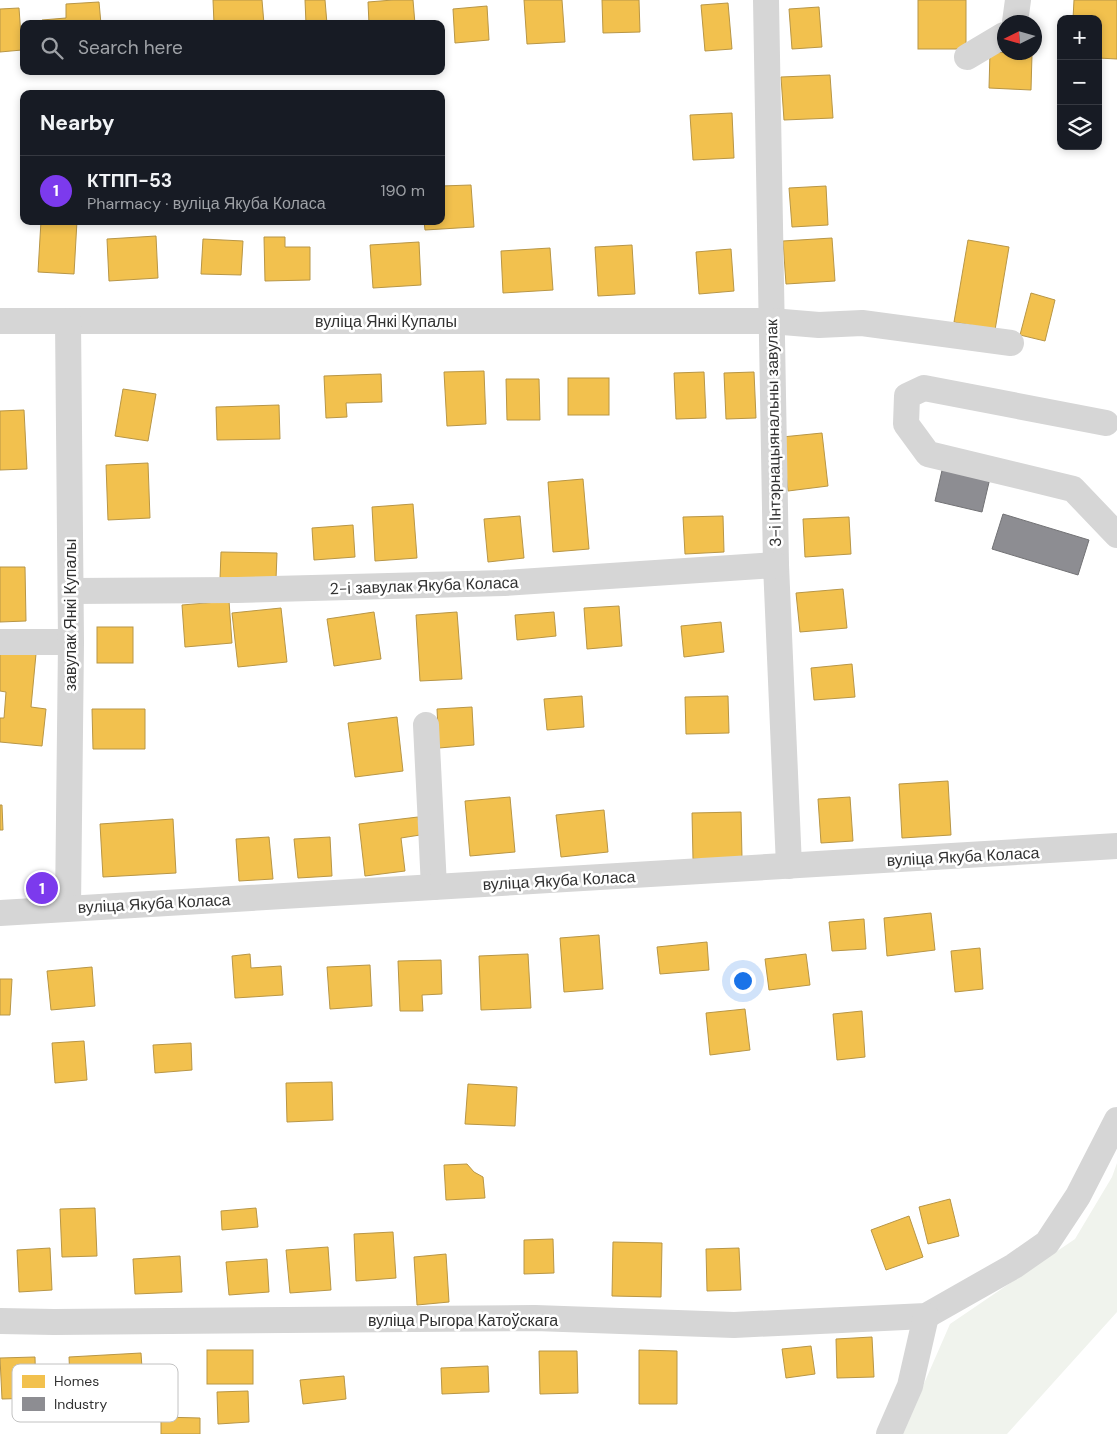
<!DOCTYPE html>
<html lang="en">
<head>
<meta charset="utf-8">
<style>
	:root { --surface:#171b24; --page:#20242c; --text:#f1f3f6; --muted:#9ea1a6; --line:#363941; --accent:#7c3aed }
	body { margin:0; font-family:"DM Sans",sans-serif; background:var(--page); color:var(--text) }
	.controls { position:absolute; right:15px; top:15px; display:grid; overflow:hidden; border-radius:10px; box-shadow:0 2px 8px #0003 }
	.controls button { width:45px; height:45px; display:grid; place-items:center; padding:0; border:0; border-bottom:1px solid var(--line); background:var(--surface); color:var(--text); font:25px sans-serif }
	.compass { position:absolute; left:997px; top:15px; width:45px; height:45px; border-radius:50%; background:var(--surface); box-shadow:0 2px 8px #0003; rotate:265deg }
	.you { position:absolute; left:742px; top:980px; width:18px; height:18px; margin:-12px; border:4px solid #fff; border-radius:50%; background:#1a73e8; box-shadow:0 0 0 8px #1a73e833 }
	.badge { display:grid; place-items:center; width:32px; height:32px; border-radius:50%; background:var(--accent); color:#fff; font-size:16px; font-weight:700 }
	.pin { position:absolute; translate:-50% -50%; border:2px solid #fff; box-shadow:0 1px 5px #0006 }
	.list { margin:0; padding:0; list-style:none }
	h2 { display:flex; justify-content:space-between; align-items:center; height:65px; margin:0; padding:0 20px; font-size:21px }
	h2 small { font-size:16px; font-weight:400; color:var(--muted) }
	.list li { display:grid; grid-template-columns:32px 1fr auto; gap:15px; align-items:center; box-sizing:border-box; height:70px; padding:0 20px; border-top:1px solid var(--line) }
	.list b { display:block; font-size:19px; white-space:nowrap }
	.list p { margin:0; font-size:16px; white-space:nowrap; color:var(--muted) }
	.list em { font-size:16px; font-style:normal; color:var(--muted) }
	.icon { flex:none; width:28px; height:28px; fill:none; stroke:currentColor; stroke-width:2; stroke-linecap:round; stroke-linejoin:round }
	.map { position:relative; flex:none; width:1117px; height:1434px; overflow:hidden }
	.search { position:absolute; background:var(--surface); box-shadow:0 2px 8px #0003; left:20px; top:20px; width:425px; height:55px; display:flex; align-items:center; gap:12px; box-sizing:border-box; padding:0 18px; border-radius:10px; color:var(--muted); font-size:19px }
	.panel { position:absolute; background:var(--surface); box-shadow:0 2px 8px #0003; left:20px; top:90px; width:425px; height:135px; border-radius:10px }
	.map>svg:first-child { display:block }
	.green { fill:#f0f3ed }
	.homes { fill:#f2c14e; stroke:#b89646 }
	.industry { fill:#8d8d92; stroke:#727275 }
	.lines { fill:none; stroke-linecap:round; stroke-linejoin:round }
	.minor { stroke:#d6d6d6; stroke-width:26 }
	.labels { text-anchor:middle; stroke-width:5; stroke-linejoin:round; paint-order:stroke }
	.street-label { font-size:16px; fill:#323232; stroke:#fff }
	.key { fill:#fff; stroke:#c2c2c2; stroke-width:1 }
	.key-label { font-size:14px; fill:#323232 }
</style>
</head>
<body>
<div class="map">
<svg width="1117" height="1434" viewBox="0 0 1117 1434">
	<rect width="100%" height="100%" fill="#fff"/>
	<!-- green -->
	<path class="green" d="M1117,1163V1312L1007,1434H902L950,1324L1075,1239L1112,1177Z"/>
	<!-- homes -->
	<g class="homes">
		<path d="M213,0H262L264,24H214Z"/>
		<path d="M305,0H325L327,24H306Z"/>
		<path d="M393,0H413L415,24H369L368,2Z"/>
		<path d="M524,0H562L565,42L527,44Z"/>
		<path d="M602,0H639L640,32L603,33Z"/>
		<rect x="918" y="0" width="48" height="49"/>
		<path d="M1074,0H1117V59L1098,58V19H1073Z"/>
		<path d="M99,2L101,24H42V20L66,18V4Z"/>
		<path d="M728,3L732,49L705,51L701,5Z"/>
		<path d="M487,6L489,40L455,43L453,9Z"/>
		<path d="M819,7L822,47L792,49L789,9Z"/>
		<path d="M19,8L22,50L0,52V9Z"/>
		<path d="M990,52L1032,54L1031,90L989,88Z"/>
		<path d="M830,75L833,118L784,120L781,77Z"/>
		<path d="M732,113L734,158L693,160L690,115Z"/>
		<path d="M471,185L474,227L425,230L424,221H441V186Z"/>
		<path d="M826,186L828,225L792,227L789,188Z"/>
		<path d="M41,221H77L74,274L38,272Z"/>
		<path d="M156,236L158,278L109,281L107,239Z"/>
		<path d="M264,237H285V247H310V280L265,281Z"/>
		<path d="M832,238L835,281L786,284L783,241Z"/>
		<path d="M203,239L243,241L241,275L201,274Z"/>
		<path d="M968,240L1009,247L995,330L954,322Z"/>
		<path d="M419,242L421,285L373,288L370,245Z"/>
		<path d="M632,245L635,294L598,296L595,247Z"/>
		<path d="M550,248L553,290L503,293L501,251Z"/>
		<path d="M731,249L734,291L699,294L696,252Z"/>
		<path d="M1031,293L1055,300L1045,341L1020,335Z"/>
		<path d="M484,371L486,424L447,426L444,372Z"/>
		<path d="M704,372L706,418L676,419L674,373Z"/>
		<path d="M754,372L756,418L726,419L724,373Z"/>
		<path d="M381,374L382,402L346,403L347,417L326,418L324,376Z"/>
		<rect x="568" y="378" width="41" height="37"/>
		<path d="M506,379H539L540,420H507Z"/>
		<path d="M123,389L156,394L148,441L115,436Z"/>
		<path d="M279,405L280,439L217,440L216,407Z"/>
		<path d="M24,410L27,469L0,470V411Z"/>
		<path d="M822,433L828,486L788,491L782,437Z"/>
		<path d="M148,463L150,518L108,520L106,465Z"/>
		<path d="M583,479L589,549L553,552L548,482Z"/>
		<path d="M413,504L417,558L375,561L372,507Z"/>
		<path d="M520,516L524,558L488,562L484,519Z"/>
		<path d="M723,516L724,552L685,554L683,517Z"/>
		<path d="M849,517L851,554L805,557L803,519Z"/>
		<path d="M353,525L355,557L314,560L312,528Z"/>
		<path d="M221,552L277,553L276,579H220Z"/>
		<path d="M0,567H25L26,621L0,622Z"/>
		<path d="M843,589L847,628L800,632L796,593Z"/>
		<path d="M229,601L232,643L185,647L182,605Z"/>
		<path d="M619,606L622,646L587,649L584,608Z"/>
		<path d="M281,608L287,662L238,667L232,613Z"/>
		<path d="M374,612L381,659L334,666L327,619Z"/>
		<path d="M457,612L462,679L420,681L416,615Z"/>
		<path d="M554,612L556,636L517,640L515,615Z"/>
		<path d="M721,622L724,652L684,657L681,626Z"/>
		<rect x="97" y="627" width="36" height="36"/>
		<path d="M0,650L36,654L31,707L46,709L42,746L0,742V718H4L6,692L0,691Z"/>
		<path d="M852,664L855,697L814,700L811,668Z"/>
		<path d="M582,696L584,727L547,730L544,699Z"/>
		<path d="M728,696L729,733L686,734L685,697Z"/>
		<path d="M472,707L474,745L439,748L437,709Z"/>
		<path d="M92,709H145V749H93Z"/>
		<path d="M397,717L403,771L355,777L348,723Z"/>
		<path d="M948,781L951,835L902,838L899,784Z"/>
		<path d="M510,797L515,852L470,856L465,801Z"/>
		<path d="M850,797L853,841L821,843L818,799Z"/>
		<path d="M0,805H2L3,830H0Z"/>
		<path d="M604,810L608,852L561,857L556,815Z"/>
		<path d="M741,812L742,858L693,859L692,813Z"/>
		<path d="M418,817L420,835L401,838L405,871L365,876L359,824Z"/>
		<path d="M173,819L176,873L103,877L100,824Z"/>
		<path d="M269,837L273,879L239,881L236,839Z"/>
		<path d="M330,837L332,876L298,878L294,839Z"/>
		<path d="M931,913L935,950L887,956L884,918Z"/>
		<path d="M864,919L866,949L832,951L829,922Z"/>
		<path d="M599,935L603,989L564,992L560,938Z"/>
		<path d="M707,942L709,970L660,974L657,947Z"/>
		<path d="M980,948L983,989L955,992L951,951Z"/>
		<path d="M250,954L251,968L281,966L283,995L235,998L232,956Z"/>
		<path d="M528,954L531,1008L481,1010L479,956Z"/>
		<path d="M806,954L810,985L769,990L765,959Z"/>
		<path d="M441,960L442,994L422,995L423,1011H400L398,961Z"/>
		<path d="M370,965L372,1006L330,1009L327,967Z"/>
		<path d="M92,967L95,1006L51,1010L47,971Z"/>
		<path d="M0,979H12L10,1015H0Z"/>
		<path d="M745,1009L750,1050L710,1055L706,1013Z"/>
		<path d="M862,1011L865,1057L837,1060L833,1014Z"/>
		<path d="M84,1041L87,1080L55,1083L52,1043Z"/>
		<path d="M191,1043L192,1070L155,1073L153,1045Z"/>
		<path d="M332,1082L333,1120L287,1122L286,1083Z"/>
		<path d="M468,1084L517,1087L515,1126L465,1124Z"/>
		<path d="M467,1164L474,1172L483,1177L485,1198L446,1200L444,1165Z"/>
		<path d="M950,1199L959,1236L928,1244L919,1207Z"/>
		<path d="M95,1208L97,1256L62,1257L60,1209Z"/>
		<path d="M256,1208L258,1227L222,1230L221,1211Z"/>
		<path d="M909,1216L923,1257L886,1270L871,1230Z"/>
		<path d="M393,1232L396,1278L356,1281L354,1234Z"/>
		<path d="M553,1239L554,1273L524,1274V1240Z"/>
		<path d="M613,1242L662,1243L661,1297L612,1296Z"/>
		<path d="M328,1247L331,1290L290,1293L286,1250Z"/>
		<path d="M50,1248L52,1290L19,1292L17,1250Z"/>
		<path d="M739,1248L741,1290L707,1291L706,1249Z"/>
		<path d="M446,1254L449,1302L417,1305L414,1257Z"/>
		<path d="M180,1256L182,1292L135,1294L133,1259Z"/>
		<path d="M267,1259L269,1292L229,1295L226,1262Z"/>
		<path d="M872,1337L874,1377L837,1378L836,1339Z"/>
		<path d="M811,1346L815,1374L786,1378L782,1349Z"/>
		<rect x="207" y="1350" width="46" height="34"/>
		<path d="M639,1350L677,1351V1404H639Z"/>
		<path d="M539,1351H577L578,1393L540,1394Z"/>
		<path d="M141,1353L144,1398L71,1403L69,1357Z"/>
		<path d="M35,1357L36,1398L2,1399L0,1358Z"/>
		<path d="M488,1366L489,1392L442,1394L441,1368Z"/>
		<path d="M344,1376L346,1399L303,1404L300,1380Z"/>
		<path d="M248,1391L249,1422L218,1424L217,1392Z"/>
		<path d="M161,1417L200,1418V1434H161Z"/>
	</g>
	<!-- industry -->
	<g class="industry">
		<path d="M943,466L990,478L982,512L935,501Z"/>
		<path d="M1003,514L1089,540L1078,575L992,549Z"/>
	</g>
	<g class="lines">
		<!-- minor -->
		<g class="minor">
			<path d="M766,0L776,565L789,866"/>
			<path d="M1015,22L1018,0"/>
			<path d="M967,57L1004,35"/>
			<path d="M0,321H771L819,325L862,323L1011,343"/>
			<path d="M1106,423L924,388L907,396L906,424L928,454L1073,489L1117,535"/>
			<path d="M71,591L237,590L504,583L776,565"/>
			<path d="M0,642H71"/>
			<path d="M426,725L434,887"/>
			<path d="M68,908L71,642L68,321"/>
			<path d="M0,913L1117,846"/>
			<path d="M0,1321L54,1322L535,1318L734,1325L926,1316L1014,1266L1047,1243L1078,1196L1117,1120"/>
			<path d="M889,1434L910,1386L926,1316"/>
		</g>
	</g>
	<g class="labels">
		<!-- street labels -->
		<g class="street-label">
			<text x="386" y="327">вуліца Янкі Купалы</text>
			<text transform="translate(773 433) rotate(-91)" y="6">3-і Інтэрнацыянальны завулак</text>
			<text transform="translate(424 585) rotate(-2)" y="6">2-і завулак Якуба Коласа</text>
			<text transform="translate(70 615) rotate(-90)" y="6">завулак Янкі Купалы</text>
			<text transform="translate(963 856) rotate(-3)" y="6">вуліца Якуба Коласа</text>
			<text transform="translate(559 880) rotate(-3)" y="6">вуліца Якуба Коласа</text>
			<text transform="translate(154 903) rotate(-3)" y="6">вуліца Якуба Коласа</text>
			<text x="463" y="1326">вуліца Рыгора Катоўскага</text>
		</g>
	</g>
	<!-- legend -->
	<rect x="12" y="1364" width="166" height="58" rx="8" class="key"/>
	<rect x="22" y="1375" width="23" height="13" fill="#f2c14e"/>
	<rect x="22" y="1397" width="23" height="14" fill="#8d8d92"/>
	<g class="key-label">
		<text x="54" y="1386">Homes</text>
		<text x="54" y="1409">Industry</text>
	</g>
</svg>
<div class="controls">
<button>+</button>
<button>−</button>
<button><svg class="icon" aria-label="layers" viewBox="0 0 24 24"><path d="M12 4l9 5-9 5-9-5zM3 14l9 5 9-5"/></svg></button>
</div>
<svg class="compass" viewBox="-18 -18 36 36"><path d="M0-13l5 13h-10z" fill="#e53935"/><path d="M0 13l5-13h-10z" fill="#9ea1a6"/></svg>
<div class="you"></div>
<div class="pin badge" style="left:42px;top:888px">1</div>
<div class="search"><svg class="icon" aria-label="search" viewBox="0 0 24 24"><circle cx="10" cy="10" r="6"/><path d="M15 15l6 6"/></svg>Search here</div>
<section class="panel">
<h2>Nearby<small></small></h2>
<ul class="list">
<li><span class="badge">1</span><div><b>КТПП-53</b><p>Pharmacy · вуліца Якуба Коласа</p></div><em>190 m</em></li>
</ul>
</section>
</div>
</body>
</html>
